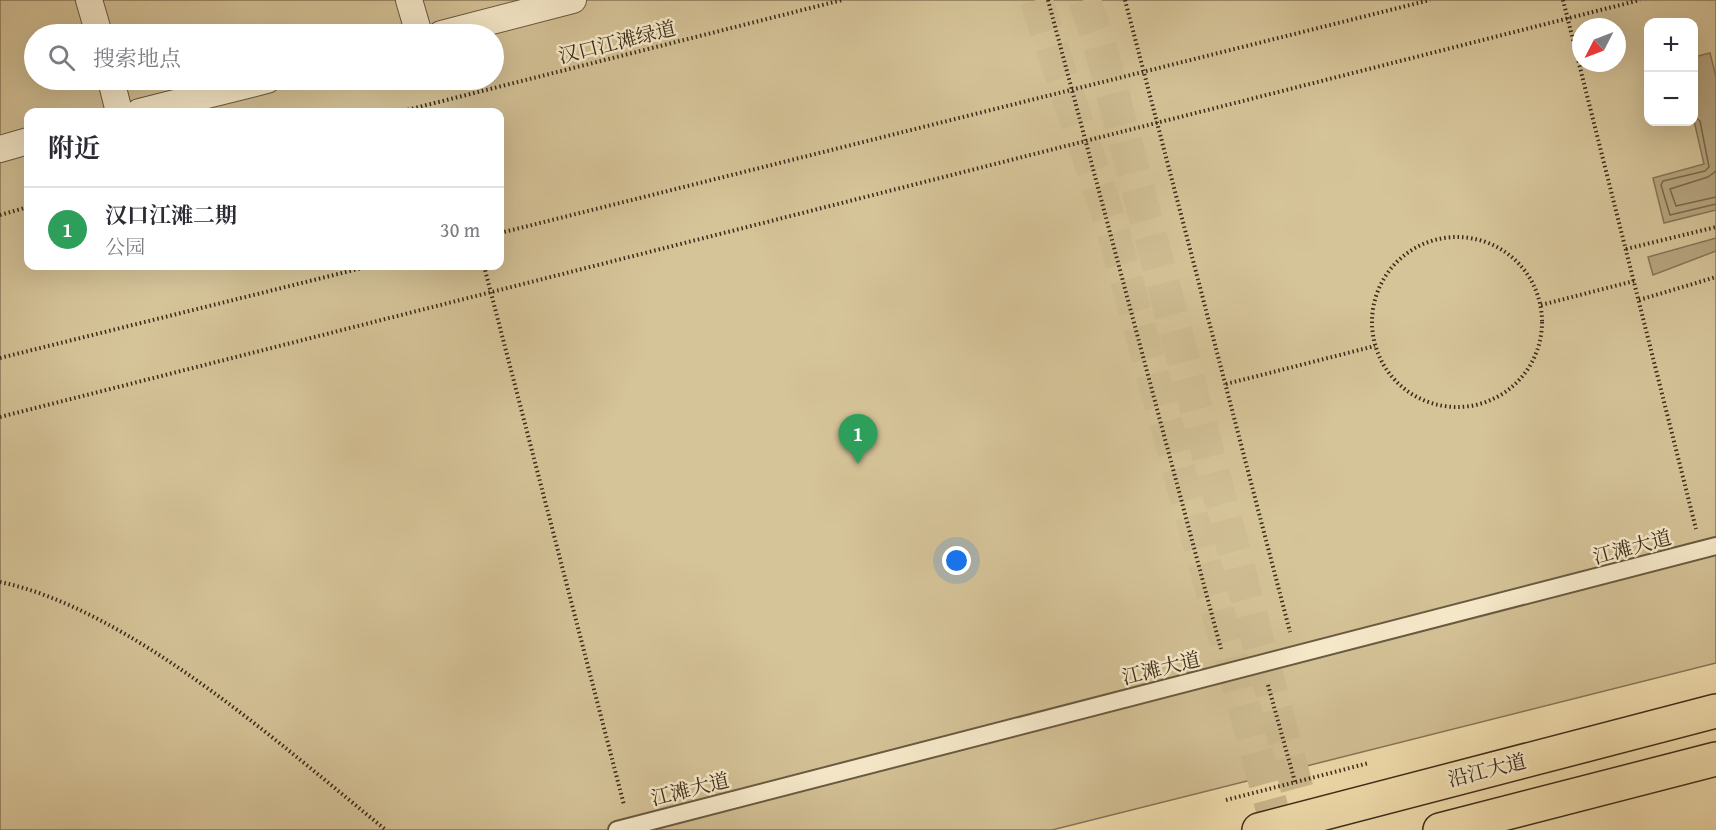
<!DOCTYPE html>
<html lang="zh">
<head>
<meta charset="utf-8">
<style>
	:root { --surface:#fff; --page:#f7f7f7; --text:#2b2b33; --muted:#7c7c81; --line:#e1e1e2; --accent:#8f2418 }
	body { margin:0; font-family:"Gentium Book Plus","Noto Serif SC",serif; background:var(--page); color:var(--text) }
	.controls { position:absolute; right:18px; top:18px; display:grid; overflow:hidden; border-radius:12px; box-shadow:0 6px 24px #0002 }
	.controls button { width:54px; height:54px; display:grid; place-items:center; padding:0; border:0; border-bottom:2px solid var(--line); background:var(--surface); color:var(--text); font:30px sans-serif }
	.compass { position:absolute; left:1572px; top:18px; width:54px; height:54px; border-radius:50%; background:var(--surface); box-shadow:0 6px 24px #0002; rotate:228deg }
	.you { position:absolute; left:957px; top:561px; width:21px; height:21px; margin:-15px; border:4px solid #fff; border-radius:50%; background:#1a73e8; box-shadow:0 0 0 9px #1a73e833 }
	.badge { display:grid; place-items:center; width:39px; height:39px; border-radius:50%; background:var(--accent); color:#fff; font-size:20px; font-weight:700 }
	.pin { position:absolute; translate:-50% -50px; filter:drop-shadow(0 2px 3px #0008) }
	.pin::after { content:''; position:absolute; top:32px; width:21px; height:18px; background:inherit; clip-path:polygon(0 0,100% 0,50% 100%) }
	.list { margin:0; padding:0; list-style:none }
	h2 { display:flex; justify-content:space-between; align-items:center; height:78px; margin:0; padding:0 24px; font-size:26px }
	h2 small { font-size:20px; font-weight:400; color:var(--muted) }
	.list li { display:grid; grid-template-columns:39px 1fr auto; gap:18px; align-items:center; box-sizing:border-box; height:84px; padding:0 24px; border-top:2px solid var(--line) }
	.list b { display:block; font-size:22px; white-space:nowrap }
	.list p { margin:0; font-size:20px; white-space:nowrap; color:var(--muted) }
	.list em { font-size:20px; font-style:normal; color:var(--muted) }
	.icon { flex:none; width:33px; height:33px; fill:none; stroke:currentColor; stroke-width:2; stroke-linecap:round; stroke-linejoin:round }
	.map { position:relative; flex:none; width:1716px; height:830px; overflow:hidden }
	.search { position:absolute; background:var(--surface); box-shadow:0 6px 24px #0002; left:24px; top:24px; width:480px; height:66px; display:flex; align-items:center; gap:15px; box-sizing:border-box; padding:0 21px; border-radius:33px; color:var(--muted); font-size:22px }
	.panel { position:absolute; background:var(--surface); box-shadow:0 6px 24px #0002; left:24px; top:108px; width:480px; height:162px; border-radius:12px }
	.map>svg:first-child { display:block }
	.green { fill:#d6c499; stroke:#88785a; stroke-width:1.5; fill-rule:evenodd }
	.water { fill:#b6a57f; stroke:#847557; stroke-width:1.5 }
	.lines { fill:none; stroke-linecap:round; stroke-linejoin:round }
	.shore { stroke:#78684c; stroke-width:1.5 }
	.primary-tunnel { stroke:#d0be94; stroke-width:33; stroke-dasharray:33 16; stroke-linecap:butt }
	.service-casing { stroke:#695a40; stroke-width:20 }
	.pedestrian-casing { stroke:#695a40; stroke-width:28 }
	.primary-casing { stroke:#3a2c1a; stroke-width:36 }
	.path { stroke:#3a2c1a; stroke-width:4; stroke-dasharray:1.5 3; stroke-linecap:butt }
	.service { stroke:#f9edce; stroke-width:16 }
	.pedestrian { stroke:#f9edce; stroke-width:26 }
	.primary { stroke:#f6e3b3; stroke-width:33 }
	.labels { text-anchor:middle; stroke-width:5; stroke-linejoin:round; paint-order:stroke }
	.street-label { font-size:20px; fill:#3a2c1a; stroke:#f9edce }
</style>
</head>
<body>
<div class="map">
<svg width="1716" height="830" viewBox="0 0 1716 830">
	<rect width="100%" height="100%" fill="#f6e3b3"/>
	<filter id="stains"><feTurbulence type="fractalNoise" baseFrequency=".00333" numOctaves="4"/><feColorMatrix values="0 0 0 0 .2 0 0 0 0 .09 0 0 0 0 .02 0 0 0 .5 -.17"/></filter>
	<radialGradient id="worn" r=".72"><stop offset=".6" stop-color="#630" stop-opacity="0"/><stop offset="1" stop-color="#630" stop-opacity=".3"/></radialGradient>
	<!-- green -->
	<path class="green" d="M0,0H1716V663L1052,830H0ZM1648,22H1694V122H1648ZM1581,27H1617V63H1581ZM34,34H494V80H34ZM28,112H500V266H28Z"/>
	<!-- water -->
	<g class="water">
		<path d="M1710,53L1716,77V210L1664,223L1653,178L1704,164L1694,121V57Z"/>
		<path d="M1716,238V251L1653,275L1648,257Z"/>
	</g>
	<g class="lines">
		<!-- shore -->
		<g class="shore">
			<path d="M1694,116L1700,121L1709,167L1705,171L1663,181L1661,185L1670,215L1716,204"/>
			<path d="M1716,171L1708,177L1670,189L1676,206L1716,197"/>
		</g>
		<!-- primary-tunnel -->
		<g class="primary-tunnel">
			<path d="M1036,0L1111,224L1278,830"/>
			<path d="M1084,0L1098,38L1308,830"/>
		</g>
		<defs>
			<path id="service" d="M617,830L1716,546"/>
			<g id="pedestrian">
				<path d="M89,0L99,34"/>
				<path d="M409,0L419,34"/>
				<path d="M441,34L573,0"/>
				<path d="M111,80L119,112"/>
				<path d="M139,112L267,80"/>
				<path d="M0,149L28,141"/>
			</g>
			<g id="primary">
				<path d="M1259,830L1716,711"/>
				<path d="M1440,830L1716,759"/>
			</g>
		</defs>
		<!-- service casing -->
		<use href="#service" class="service-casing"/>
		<!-- pedestrian casing -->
		<use href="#pedestrian" class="pedestrian-casing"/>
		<!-- primary casing -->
		<use href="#primary" class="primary-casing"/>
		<!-- path -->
		<g class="path">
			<path d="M1048,0L1221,649"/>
			<path d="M1125,0L1290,632"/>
			<path d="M1563,0L1696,529"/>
			<path d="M399,112L842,0"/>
			<path d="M0,215L28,207"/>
			<path d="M500,233L1430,0"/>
			<circle cx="1457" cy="322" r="85"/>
			<path d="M1626,249L1716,227"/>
			<path d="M484,266L624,805"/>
			<path d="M1639,300L1716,277"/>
			<path d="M1541,305L1634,281"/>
			<path d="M0,358L370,266"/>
			<path d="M1226,384L1375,346"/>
			<path d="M0,417L1640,0"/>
			<path d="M0,582C130,609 283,747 386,830"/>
			<path d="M1268,685L1295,782"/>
			<path d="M1226,800L1369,763"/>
		</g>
		<!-- service -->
		<use href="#service" class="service"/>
		<!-- pedestrian -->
		<use href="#pedestrian" class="pedestrian"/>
		<!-- primary -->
		<use href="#primary" class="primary"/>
	</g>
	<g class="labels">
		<!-- street labels -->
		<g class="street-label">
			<text transform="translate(617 42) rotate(-14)" y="7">汉口江滩绿道</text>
			<text transform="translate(1632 547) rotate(-15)" y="7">江滩大道</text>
			<text transform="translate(1161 668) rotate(-14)" y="7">江滩大道</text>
			<text transform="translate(1487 770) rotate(-14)" y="7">沿江大道</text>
			<text transform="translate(690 789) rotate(-14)" y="7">江滩大道</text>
		</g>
	</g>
	<rect width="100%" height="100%" filter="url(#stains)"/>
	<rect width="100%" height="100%" fill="url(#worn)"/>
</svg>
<div class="controls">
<button>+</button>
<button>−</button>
</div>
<svg class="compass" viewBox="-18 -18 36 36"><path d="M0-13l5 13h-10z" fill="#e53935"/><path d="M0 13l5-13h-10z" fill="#7c7c81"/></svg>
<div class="you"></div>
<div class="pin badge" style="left:858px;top:464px;background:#2e9e5b">1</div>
<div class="search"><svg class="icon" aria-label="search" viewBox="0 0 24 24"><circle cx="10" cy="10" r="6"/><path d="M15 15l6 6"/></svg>搜索地点</div>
<section class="panel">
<h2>附近<small></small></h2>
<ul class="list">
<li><span class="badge" style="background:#2e9e5b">1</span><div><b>汉口江滩二期</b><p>公园</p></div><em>30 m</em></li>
</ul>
</section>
</div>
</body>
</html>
